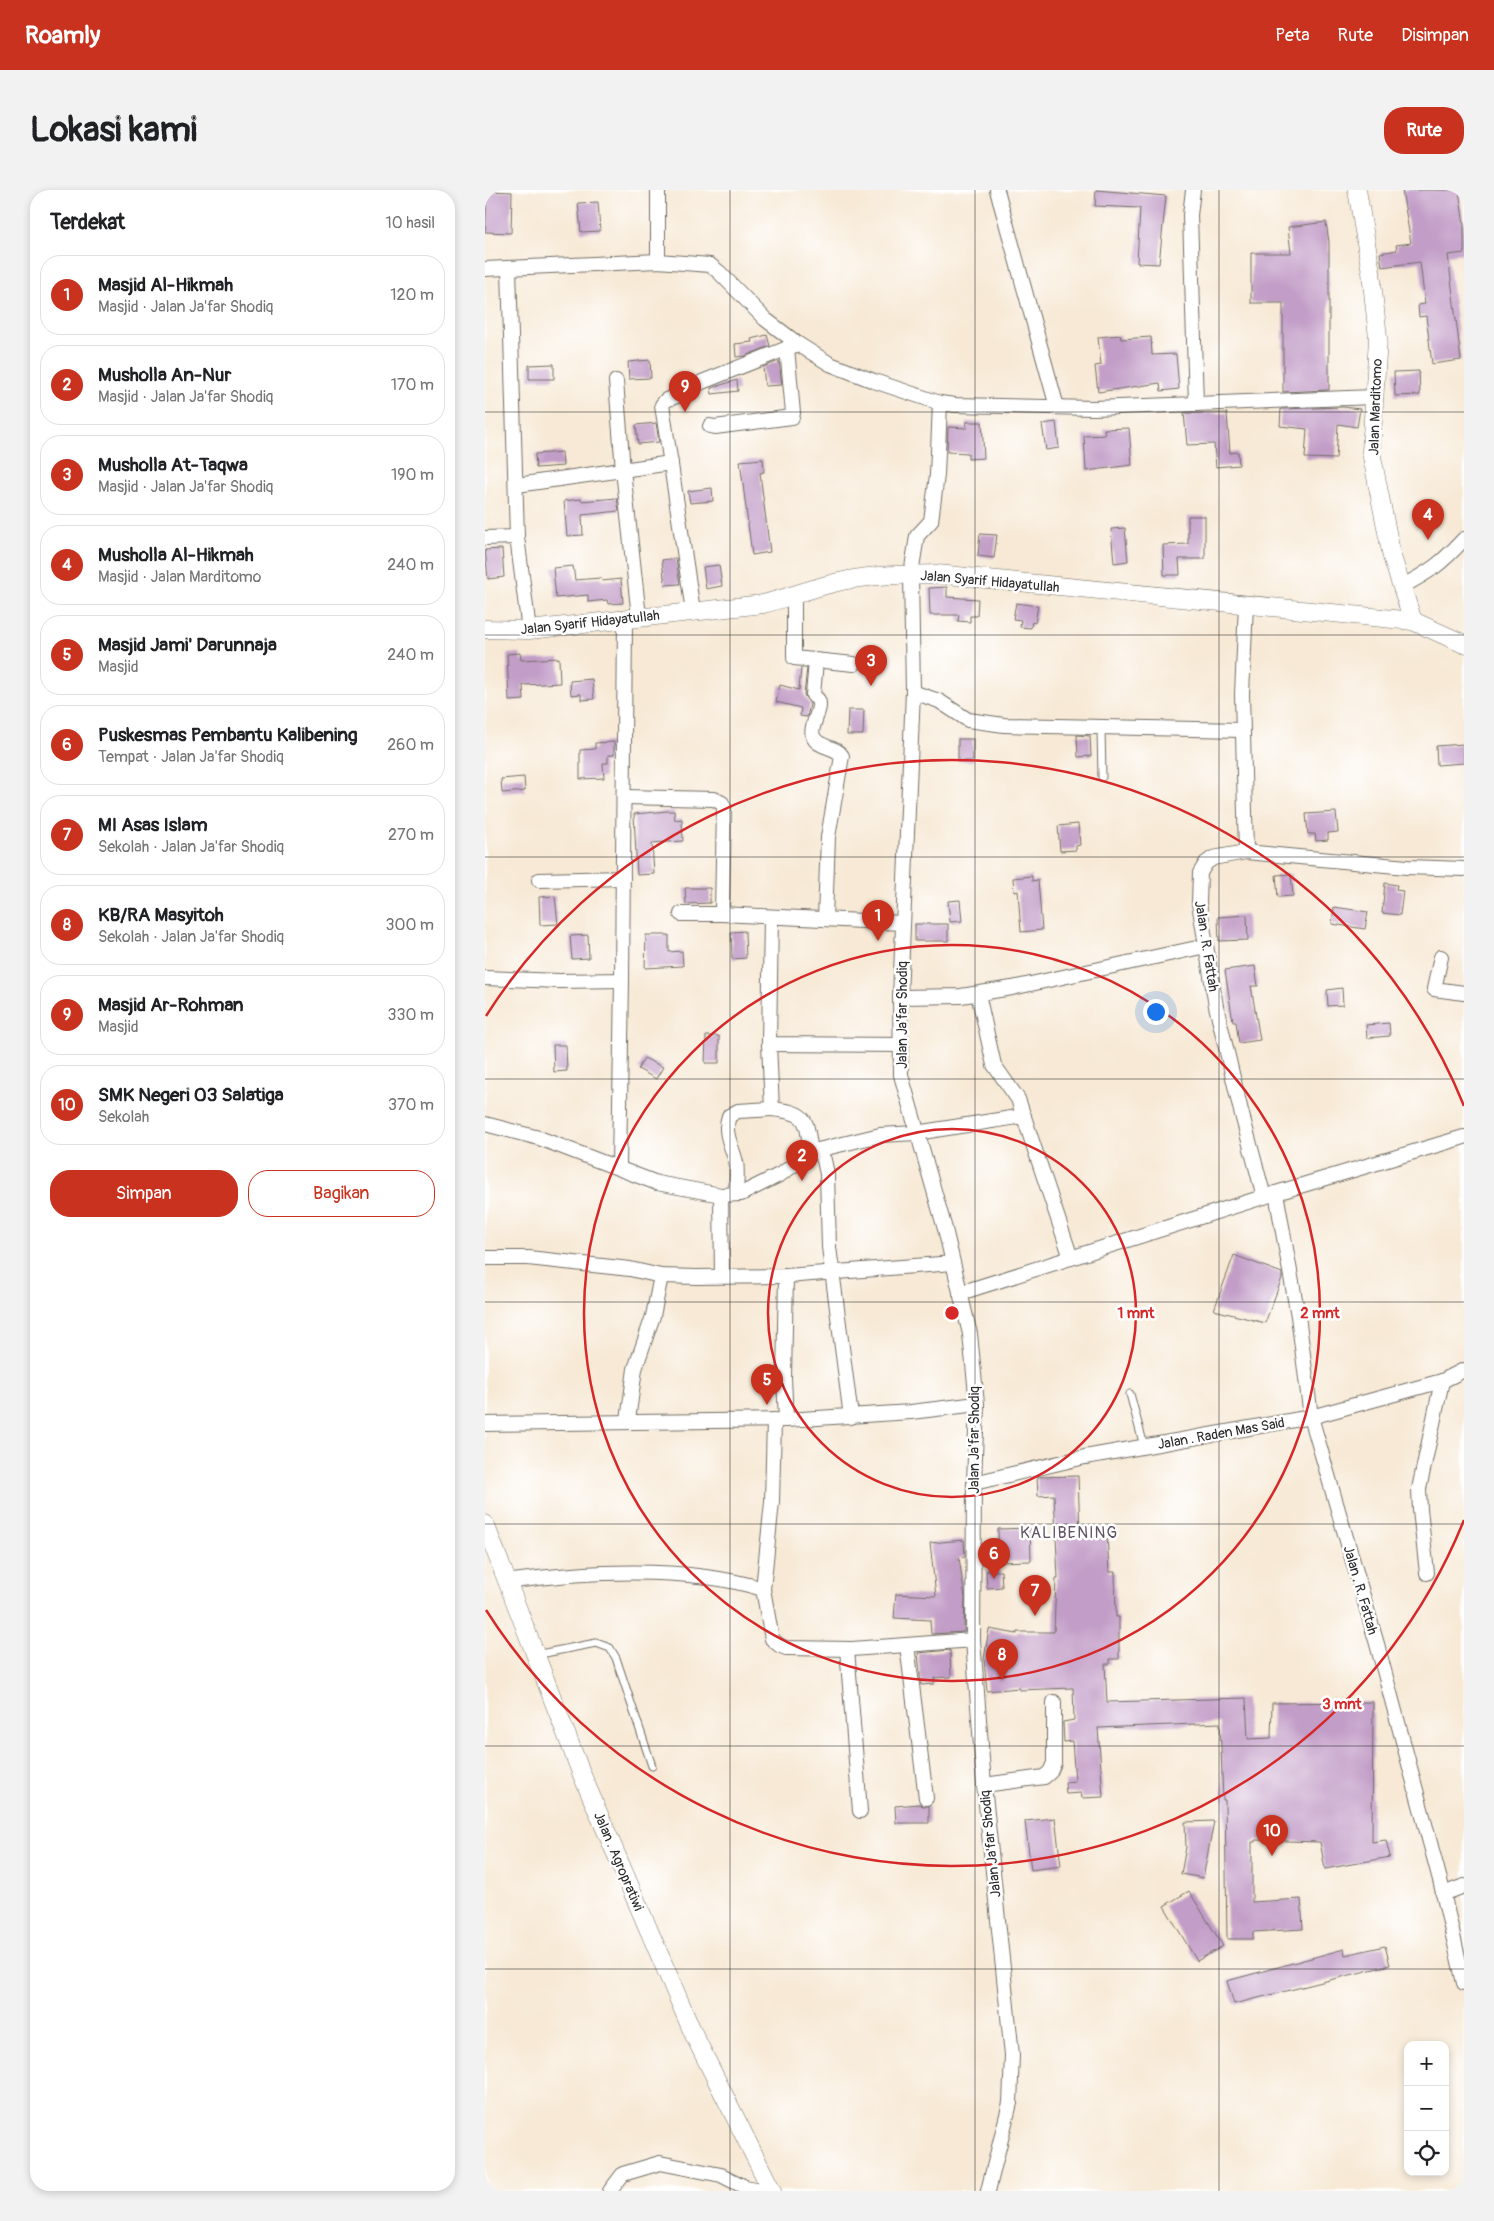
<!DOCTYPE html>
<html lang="id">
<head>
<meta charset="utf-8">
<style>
	:root { --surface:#fff; --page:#f2f2f2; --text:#202124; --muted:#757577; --line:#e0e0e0; --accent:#c8321e }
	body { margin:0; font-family:Pangolin,sans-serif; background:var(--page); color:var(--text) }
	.controls { position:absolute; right:15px; bottom:15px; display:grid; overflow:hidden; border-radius:10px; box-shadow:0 2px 8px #0003 }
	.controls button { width:45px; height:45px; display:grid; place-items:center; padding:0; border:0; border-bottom:1px solid var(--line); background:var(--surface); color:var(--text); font:25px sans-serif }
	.you { position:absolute; left:670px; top:821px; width:18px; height:18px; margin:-12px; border:4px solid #fff; border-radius:50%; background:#1a73e8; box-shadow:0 0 0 8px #1a73e833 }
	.badge { display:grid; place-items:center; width:32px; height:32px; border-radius:50%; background:var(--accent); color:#fff; font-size:16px; font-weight:700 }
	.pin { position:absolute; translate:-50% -41px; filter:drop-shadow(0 1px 2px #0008) }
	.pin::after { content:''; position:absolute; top:26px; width:18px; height:15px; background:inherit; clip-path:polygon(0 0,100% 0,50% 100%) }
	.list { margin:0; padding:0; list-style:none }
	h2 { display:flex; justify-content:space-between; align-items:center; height:65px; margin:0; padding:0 20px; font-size:21px }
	h2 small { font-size:16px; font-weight:400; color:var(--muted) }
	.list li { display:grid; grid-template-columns:32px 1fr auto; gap:15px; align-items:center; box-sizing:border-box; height:80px; margin:0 10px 10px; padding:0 10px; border:1px solid var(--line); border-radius:20px }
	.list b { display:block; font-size:19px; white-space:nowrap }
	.list p { margin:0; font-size:16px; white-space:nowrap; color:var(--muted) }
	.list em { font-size:16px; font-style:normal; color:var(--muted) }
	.actions { display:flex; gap:10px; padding:15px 20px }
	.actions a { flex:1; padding:11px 0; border:1px solid var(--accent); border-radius:20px; text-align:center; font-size:18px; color:var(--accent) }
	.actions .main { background:var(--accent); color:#fff }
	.icon { flex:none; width:28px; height:28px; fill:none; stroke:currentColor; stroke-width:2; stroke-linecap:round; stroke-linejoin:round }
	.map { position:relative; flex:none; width:979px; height:2001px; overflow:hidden; border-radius:20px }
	header { display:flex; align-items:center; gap:30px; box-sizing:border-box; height:70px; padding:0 25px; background:var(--accent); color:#fff }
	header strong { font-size:24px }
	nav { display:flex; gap:28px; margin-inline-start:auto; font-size:18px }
	.intro { display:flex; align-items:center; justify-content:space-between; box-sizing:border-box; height:120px; padding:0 30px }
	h1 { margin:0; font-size:35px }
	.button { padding:12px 22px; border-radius:20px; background:var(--accent); color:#fff; font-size:18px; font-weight:700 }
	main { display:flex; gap:30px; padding:0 30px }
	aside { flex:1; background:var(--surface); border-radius:20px; box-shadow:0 2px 8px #0003 }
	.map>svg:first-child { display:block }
	.building { fill:#c29dc7 }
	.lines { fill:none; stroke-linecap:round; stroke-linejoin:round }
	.service-casing { stroke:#726e66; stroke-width:9 }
	.minor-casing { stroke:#726e66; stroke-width:16 }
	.tertiary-casing { stroke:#726e66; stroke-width:19 }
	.service { stroke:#fff; stroke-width:7 }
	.minor { stroke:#fff; stroke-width:14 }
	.tertiary { stroke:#fff; stroke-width:18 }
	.grid { fill:none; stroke:#2b2b2b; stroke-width:1; stroke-opacity:0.55 }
	.ring { fill:none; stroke:#d62828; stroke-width:2.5 }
	.labels { text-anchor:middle; stroke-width:5; stroke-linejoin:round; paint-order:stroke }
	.street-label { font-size:14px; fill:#2b2b2b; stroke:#fff }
	.quarter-label { font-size:16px; letter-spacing:1px; fill:#605362; stroke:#fff }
	.centre { fill:#d62828; stroke:#fff; stroke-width:2.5 }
	.ring-label { font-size:15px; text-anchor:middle; font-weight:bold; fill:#d62828; stroke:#fff; stroke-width:5; stroke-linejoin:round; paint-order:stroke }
</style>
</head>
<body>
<header>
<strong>Roamly</strong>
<nav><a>Peta</a><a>Rute</a><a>Disimpan</a></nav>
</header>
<div class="intro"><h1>Lokasi kami</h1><a class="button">Rute</a></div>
<main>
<aside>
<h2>Terdekat<small>10 hasil</small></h2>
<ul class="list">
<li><span class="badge">1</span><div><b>Masjid Al-Hikmah</b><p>Masjid · Jalan Ja'far Shodiq</p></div><em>120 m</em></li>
<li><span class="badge">2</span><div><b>Musholla An-Nur</b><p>Masjid · Jalan Ja'far Shodiq</p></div><em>170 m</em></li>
<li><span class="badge">3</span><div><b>Musholla At-Taqwa</b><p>Masjid · Jalan Ja'far Shodiq</p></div><em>190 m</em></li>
<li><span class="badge">4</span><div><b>Musholla Al-Hikmah</b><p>Masjid · Jalan Marditomo</p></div><em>240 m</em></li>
<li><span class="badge">5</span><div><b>Masjid Jami' Darunnaja</b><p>Masjid</p></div><em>240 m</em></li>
<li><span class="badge">6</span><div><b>Puskesmas Pembantu Kalibening</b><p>Tempat · Jalan Ja'far Shodiq</p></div><em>260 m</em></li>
<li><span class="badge">7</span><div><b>MI Asas Islam</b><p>Sekolah · Jalan Ja'far Shodiq</p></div><em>270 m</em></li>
<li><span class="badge">8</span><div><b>KB/RA Masyitoh</b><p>Sekolah · Jalan Ja'far Shodiq</p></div><em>300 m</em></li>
<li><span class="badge">9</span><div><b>Masjid Ar-Rohman</b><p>Masjid</p></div><em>330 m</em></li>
<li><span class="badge">10</span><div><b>SMK Negeri 03 Salatiga</b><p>Sekolah</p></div><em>370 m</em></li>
</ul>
<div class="actions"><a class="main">Simpan</a><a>Bagikan</a></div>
</aside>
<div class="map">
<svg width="979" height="2001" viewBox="0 0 979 2001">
	<rect width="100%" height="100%" fill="#fff"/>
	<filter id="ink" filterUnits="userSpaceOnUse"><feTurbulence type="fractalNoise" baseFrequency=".02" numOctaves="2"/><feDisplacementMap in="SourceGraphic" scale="10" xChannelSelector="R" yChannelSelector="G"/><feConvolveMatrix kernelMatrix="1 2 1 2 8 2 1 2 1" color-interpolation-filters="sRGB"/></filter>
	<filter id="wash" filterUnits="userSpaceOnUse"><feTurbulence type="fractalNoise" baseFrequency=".0096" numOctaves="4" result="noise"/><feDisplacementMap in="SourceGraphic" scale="20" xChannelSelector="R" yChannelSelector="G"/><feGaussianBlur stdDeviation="1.12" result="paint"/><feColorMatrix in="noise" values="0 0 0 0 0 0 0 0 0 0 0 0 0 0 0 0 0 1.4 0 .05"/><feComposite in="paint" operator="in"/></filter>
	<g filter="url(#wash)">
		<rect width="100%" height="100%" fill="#f7e9d5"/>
		<g id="blocks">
			<!-- building -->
			<g class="building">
				<path d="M611,0L681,6L674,74L652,73L655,18L610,16Z"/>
				<path d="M917,0H974L979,35V63L963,65L976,170L947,174L941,126L934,127L933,115L940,114L935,72L897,77L895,63L912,60L911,55L926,53Z"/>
				<path d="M2,1L27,2L26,43L0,42Z"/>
				<path d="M113,12L115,41L96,42L93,13Z"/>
				<path d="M841,32L844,52V200L798,202V113H766V63H806L803,37Z"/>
				<path d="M282,145L285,156L260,166L251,167L250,154L267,152L266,149Z"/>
				<path d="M635,145L636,149L666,147L667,165L691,164L694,199L676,201L675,193L613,202L610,176L616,175L613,147Z"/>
				<path d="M165,170L166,188L144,189L143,172Z"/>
				<path d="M294,171L297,195L280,196L278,177Z"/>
				<path d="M69,174V189H44V175Z"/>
				<path d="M934,181L935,205L910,206L909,182Z"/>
				<path d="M252,190L253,201L227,204L226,198Z"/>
				<path d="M858,217L875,219L872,237L853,234L851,269L820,268L822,239L795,236L796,219Z"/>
				<path d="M699,223H742L745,263L753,262L754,275L731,277L729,254L702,255Z"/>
				<path d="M481,232H497L499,268L483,269V263L462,262L463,237L482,238Z"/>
				<path d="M571,232L574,258L561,260L557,234Z"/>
				<path d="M171,233L174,252L153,254L151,235Z"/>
				<path d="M644,238L647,275L601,281L599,246L620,245L619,239Z"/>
				<path d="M77,262L78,276L51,278L50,264Z"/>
				<path d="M278,269L279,282L275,283L285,362L267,365L255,271Z"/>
				<path d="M227,298L228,311L205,313L203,301Z"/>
				<path d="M132,308L134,321L97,325L98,345L82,346L79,311L96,309V311Z"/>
				<path d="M703,326H720V369H694L695,385H679L678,355L703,354Z"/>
				<path d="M640,338L643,371L629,373L626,339Z"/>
				<path d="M495,344L512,345L509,368L493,366Z"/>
				<path d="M17,359L19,387L3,389L0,360Z"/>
				<path d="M191,368L195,394L180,395L177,370Z"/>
				<path d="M234,375L237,396L221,399L218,377Z"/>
				<path d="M88,376L90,390L116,388L117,391L136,389L138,413L123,414L122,410L103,412V405L71,408L68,378Z"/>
				<path d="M462,397V407L493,409L492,426H485V432L473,431L474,425H445L444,398Z"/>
				<path d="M531,413L553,416L550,433L547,432L546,438L535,437L536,430L528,429Z"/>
				<path d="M35,463L36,470L74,468L75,493L38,495L39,510L24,511L22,464Z"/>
				<path d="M316,478H322L319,505L325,514L322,527L315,526L316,518L291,512L295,495L314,500Z"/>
				<path d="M107,489L109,509L96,510V504L86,505L85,491Z"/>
				<path d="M363,520H379L378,545H362Z"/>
				<path d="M592,545L605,546L606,566L593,567Z"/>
				<rect x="473" y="549" width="15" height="22"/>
				<path d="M129,552V565H123V573H118L119,588L95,589V560L110,559V553Z"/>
				<path d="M979,554V573L952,575L951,556Z"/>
				<path d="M39,587L40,601L17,603L16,589Z"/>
				<path d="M183,621H189L190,630L197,629L198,651L167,653L169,684L152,685L149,624Z"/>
				<path d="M851,622L853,642L843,643V650L831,651L830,644H823L821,624Z"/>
				<path d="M593,634L595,655L591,656V660L575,661L573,636Z"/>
				<path d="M806,684L808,706L793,707L791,685Z"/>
				<path d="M547,686V691L553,690L557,740L536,742L533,701L529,702L528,688Z"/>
				<path d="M900,693L912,695L911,700L918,701L915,725L897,723Z"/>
				<path d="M200,698H225V713L201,714Z"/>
				<path d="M70,706L73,734L55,735L54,707Z"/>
				<path d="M475,710L477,731L465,732L463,711Z"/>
				<path d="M849,717L883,722L880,739L847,734Z"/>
				<path d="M762,725L763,750L734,751L733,727Z"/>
				<rect x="430" y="734" width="33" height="17"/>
				<path d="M260,741L261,768L247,769L246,742Z"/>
				<path d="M103,745L104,768L87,769L85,746Z"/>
				<path d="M161,745H184V762L197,761L198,776L160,778Z"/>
				<path d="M770,776L773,796H766L775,850L754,853L751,832H748L740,780Z"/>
				<path d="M857,798L858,815L843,816L842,800Z"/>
				<path d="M904,833L905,846L882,848L881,835Z"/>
				<path d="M221,846H234V873H220Z"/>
				<path d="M68,855H81L82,881L69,882Z"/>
				<path d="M159,868L178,877L171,889L153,879Z"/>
				<path d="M749,1065L797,1083V1088L780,1133L729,1120Z"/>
				<path d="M593,1286L595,1343L622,1342L624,1382H630L631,1427H634V1469H625V1474H620L622,1512L761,1508L763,1549L786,1548L787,1513L888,1512L887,1652L901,1650L905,1667L840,1679L835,1652L770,1650V1652H767V1712L816,1709L818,1739L768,1742V1749H742L740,1610H738L735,1533L613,1538L618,1607L597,1608L596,1603L581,1604L580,1592L590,1591L587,1551L579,1552L578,1532L589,1530L588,1498L534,1500V1498L502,1501L499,1469L504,1439L532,1444V1442H569L571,1388H573L569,1305L553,1306L552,1287Z"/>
				<path d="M545,1338L546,1371L514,1372L513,1339Z"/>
				<path d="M479,1350L480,1367L474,1368L480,1408L479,1442L446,1444L445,1430L409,1428L411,1404L451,1406L445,1353Z"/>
				<path d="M501,1381H516L517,1397L502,1398Z"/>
				<path d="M465,1460L466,1487L449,1488V1494L436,1495L433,1463Z"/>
				<path d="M434,1614L438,1616H444V1633H411L410,1616Z"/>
				<path d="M570,1628L576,1676L546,1680L540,1631Z"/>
				<path d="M729,1631L718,1688L696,1684L701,1657L700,1632Z"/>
				<path d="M704,1701L738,1756L712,1771L679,1716Z"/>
				<path d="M900,1756L905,1775L749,1814L742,1791L859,1759L860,1765Z"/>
			</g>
		</g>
	</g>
	<g filter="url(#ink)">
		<use href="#blocks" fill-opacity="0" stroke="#726e66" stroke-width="1"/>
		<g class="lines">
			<defs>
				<g id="service">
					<path d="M616,537L617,587"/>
					<path d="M645,1204L659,1256"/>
					<path d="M50,1465L111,1453L125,1458L131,1468L167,1576"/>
				</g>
				<g id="minor">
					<path d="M173,0V71"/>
					<path d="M512,0L572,217"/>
					<path d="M708,0L705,25L711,213"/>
					<path d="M0,79L173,71L225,75L234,82L280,129L313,154L345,174L389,191L455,213L470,215L609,218L889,207"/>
					<path d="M24,79L32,347L44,440"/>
					<path d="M131,191L138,280L154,427"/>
					<path d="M455,213L452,285L446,331L432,346L426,384L428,502L415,807L416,885L460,1039L485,1144L492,1214L489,1293L488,1450L499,1595L527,1865L525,1913L503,2001"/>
					<path d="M225,236L230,237L307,227L308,223L302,158"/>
					<path d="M32,295L186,273"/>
					<path d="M0,348L32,347"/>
					<path d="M916,397C946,381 956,374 979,349"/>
					<path d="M309,406V468L369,474"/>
					<path d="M208,421L177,215L181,210L197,204L217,192L313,154"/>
					<path d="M331,471L328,505C329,507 332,508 333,510C338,518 324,537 328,546C332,558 351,556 357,566L343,647L340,729"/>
					<path d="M428,502L454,511L483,530L519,535L757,540"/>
					<path d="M139,607L229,609L237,613L239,617L237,724"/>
					<path d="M761,662L757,504L761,415"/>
					<path d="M54,690L138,688"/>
					<path d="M196,724H237L418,733"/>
					<path d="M286,727L284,854L417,855"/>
					<path d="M956,767L949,799L979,803"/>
					<path d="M0,788L74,791L137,790L140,430"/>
					<path d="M493,804L509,875L533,909L586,1068"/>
					<path d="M415,807L476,806L527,798L721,756"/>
					<path d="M284,854L287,919C323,923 321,928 326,963"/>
					<path d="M0,934L54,948L172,993L236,1005L256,1004L296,984L326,963L333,960L395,945L431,943L539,926"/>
					<path d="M333,960L339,970L342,984L344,1057L366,1227"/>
					<path d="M134,977L137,790"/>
					<path d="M791,1003L813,1126L826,1227L892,1454L955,1690L979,1793"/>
					<path d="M251,1004C251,994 253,982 251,972C247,956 238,943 244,926L253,921L287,919"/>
					<path d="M236,1005L237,1086"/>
					<path d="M779,1007L756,921L731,816L714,713L715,683L721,673L728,668L761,662L922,677L979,679"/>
					<path d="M0,1068H43L145,1079L176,1086L212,1087L301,1086L468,1073"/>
					<path d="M301,1086L299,1188L301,1230"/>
					<path d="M475,1103L791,1003L979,947"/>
					<path d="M143,1230L150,1179L168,1126L176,1086"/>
					<path d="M0,1234L301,1230L426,1222L492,1214"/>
					<path d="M489,1293L600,1267L826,1227L957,1191L979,1180"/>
					<path d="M942,1383L935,1320L934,1299L957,1191"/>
					<path d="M21,1392C102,1381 199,1375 278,1399L287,1449L294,1455L301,1458L367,1459L488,1450"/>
					<path d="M278,1399L287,1312L289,1230"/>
					<path d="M422,1455L441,1608"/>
					<path d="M362,1459L375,1621"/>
					<path d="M499,1595L559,1587L565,1582L569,1573V1512"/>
					<path d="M958,1704L979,1696"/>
					<path d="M125,2001L138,1984L175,1973L236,1985L260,1997L281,2001"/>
				</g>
				<g id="tertiary">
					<path d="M872,0L886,82L893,148L886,262L907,367L928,431"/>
					<path d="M0,439L44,440L278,414C306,407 334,395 363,390C392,384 422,385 452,384L928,431L979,454"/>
					<path d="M0,1334L97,1585L209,1845L287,2001"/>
				</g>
			</defs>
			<!-- service casing -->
			<use href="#service" class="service-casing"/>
			<!-- minor casing -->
			<use href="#minor" class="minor-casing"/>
			<!-- tertiary casing -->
			<use href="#tertiary" class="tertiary-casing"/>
			<!-- service -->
			<use href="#service" class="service"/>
			<!-- minor -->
			<use href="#minor" class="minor"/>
			<!-- tertiary -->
			<use href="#tertiary" class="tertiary"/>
		</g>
	</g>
	<!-- grid -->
	<path class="grid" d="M245,0V2001M490,0V2001M734,0V2001M0,222H979M0,445H979M0,667H979M0,889H979M0,1112H979M0,1334H979M0,1556H979M0,1779H979"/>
	<!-- distance rings -->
	<g class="ring">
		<circle cx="467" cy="1123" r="184"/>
		<circle cx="467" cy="1123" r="368"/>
		<path d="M979 1330A552 552 0 0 1 1 1420M1 826A552 552 0 0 1 979 916"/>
	</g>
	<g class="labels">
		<!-- street labels -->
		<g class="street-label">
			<text transform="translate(890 217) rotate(-88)" y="5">Jalan Marditomo</text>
			<text transform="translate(505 391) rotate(5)" y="5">Jalan Syarif Hidayatullah</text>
			<text transform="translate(105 432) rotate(-6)" y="5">Jalan Syarif Hidayatullah</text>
			<text transform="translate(722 756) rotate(81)" y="5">Jalan . R. Fattah</text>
			<text transform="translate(417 825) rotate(-90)" y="5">Jalan Ja'far Shodiq</text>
			<text transform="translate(736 1243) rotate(-10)" y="5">Jalan . Raden Mas Said</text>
			<text transform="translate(489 1250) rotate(-90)" y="5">Jalan Ja'far Shodiq</text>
			<text transform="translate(876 1400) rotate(74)" y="5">Jalan . R. Fattah</text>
			<text transform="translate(505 1654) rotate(-96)" y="5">Jalan Ja'far Shodiq</text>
			<text transform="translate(134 1671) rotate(67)" y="5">Jalan . Agropratiwi</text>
		</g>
		<!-- quarter labels -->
		<g class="quarter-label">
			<text x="584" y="1348">KALIBENING</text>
		</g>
	</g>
	<circle cx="467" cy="1123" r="8" class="centre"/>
	<g class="ring-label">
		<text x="651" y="1128">1 mnt</text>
		<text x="835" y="1128">2 mnt</text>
		<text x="857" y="1519">3 mnt</text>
	</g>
</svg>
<div class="controls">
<button>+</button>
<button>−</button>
<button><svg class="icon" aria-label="locate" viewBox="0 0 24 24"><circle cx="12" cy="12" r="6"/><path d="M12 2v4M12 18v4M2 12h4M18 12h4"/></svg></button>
</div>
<div class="you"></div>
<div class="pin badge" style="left:393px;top:751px">1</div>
<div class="pin badge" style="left:317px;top:991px">2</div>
<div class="pin badge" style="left:386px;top:496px">3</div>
<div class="pin badge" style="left:943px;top:350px">4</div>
<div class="pin badge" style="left:282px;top:1215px">5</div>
<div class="pin badge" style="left:509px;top:1389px">6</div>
<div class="pin badge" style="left:550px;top:1426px">7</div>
<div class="pin badge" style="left:517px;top:1490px">8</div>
<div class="pin badge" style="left:200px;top:222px">9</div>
<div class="pin badge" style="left:787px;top:1666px">10</div>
</div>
</main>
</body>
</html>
